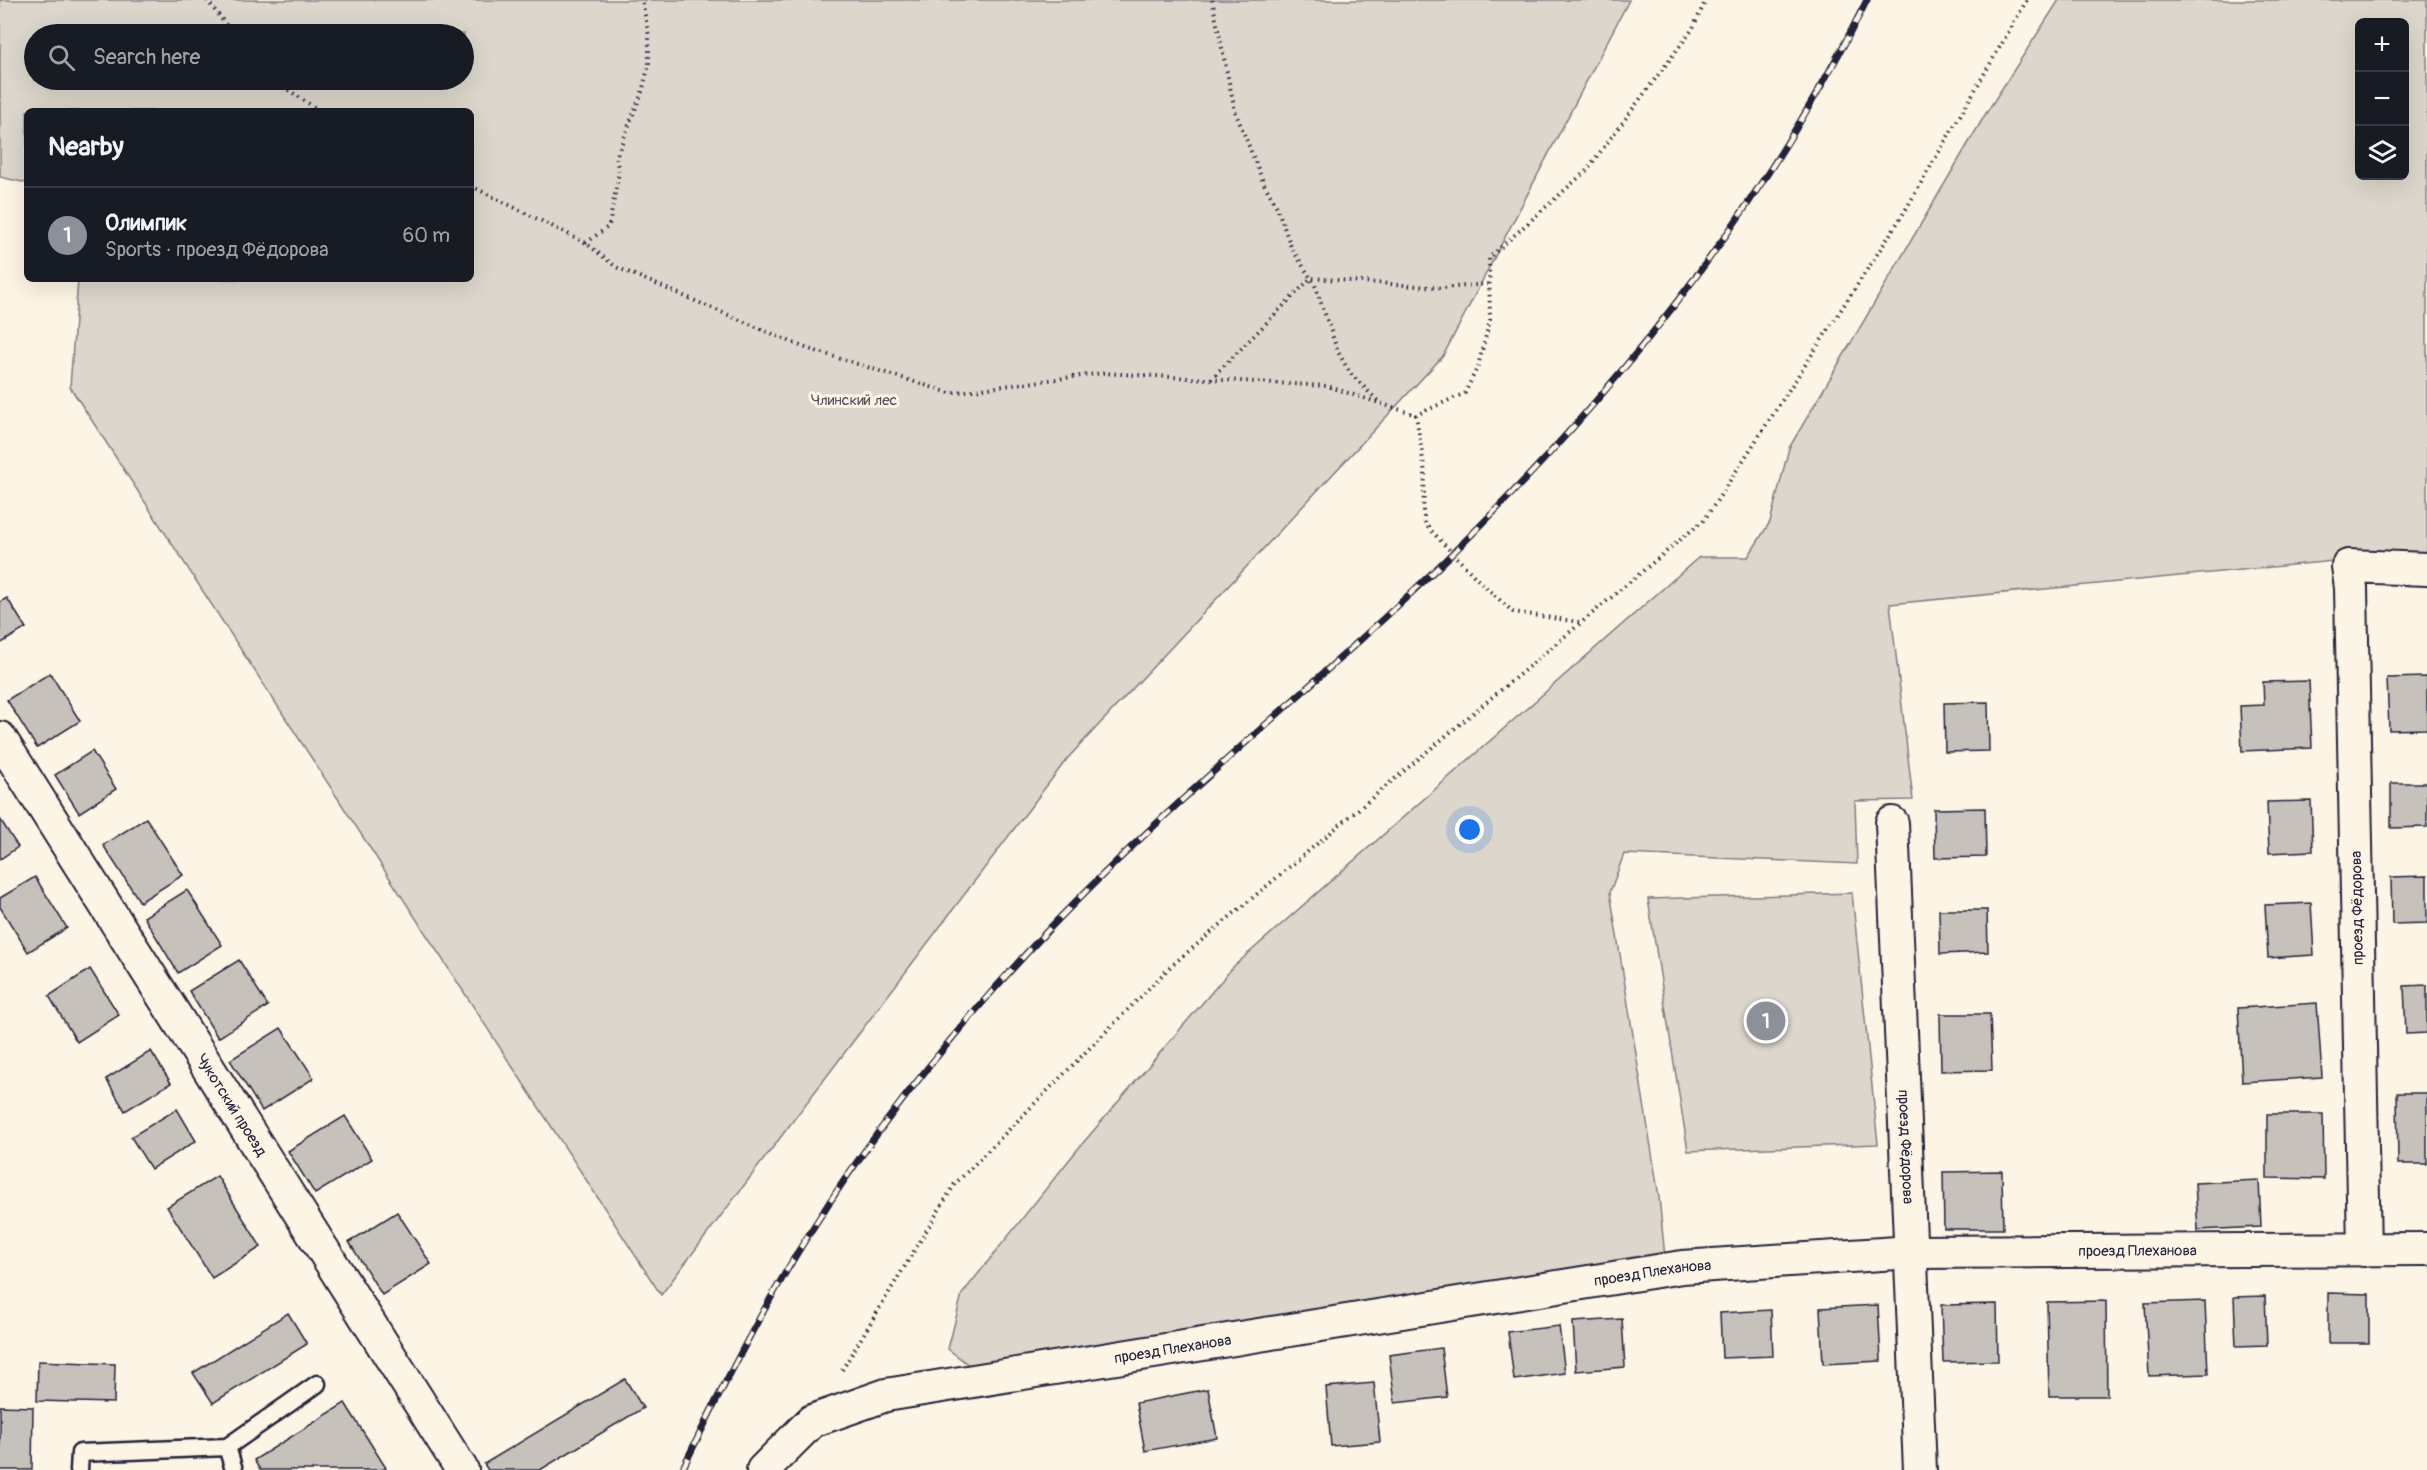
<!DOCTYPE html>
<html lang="en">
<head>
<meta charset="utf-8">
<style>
	:root { --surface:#171b24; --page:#20242c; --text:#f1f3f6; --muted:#9ea1a6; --line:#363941; --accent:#8c9099 }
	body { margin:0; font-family:Pangolin,sans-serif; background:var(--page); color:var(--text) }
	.controls { position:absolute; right:18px; top:18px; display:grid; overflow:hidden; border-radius:9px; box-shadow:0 6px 24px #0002 }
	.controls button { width:54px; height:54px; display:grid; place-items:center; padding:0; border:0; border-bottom:2px solid var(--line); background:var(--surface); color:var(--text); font:30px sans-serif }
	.you { position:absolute; left:1470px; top:830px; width:21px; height:21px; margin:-15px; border:4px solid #fff; border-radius:50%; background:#1a73e8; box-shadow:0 0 0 9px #1a73e833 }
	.badge { display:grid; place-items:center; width:39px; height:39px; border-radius:50%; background:var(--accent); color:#fff; font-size:20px; font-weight:700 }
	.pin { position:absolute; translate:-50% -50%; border:3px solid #fff; box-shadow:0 2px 6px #0006 }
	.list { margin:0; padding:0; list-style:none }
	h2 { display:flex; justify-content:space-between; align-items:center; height:78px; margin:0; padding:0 24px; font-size:26px }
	h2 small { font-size:20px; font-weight:400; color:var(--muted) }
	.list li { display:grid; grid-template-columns:39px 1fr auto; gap:18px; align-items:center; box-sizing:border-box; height:96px; padding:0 24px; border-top:2px solid var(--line) }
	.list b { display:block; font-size:22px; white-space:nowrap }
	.list p { margin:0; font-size:20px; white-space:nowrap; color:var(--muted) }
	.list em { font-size:20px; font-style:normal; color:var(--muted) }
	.icon { flex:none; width:33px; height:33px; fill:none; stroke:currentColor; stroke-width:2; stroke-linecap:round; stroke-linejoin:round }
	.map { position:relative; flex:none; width:2427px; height:1470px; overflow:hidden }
	.search { position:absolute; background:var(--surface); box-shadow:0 6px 24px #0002; left:24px; top:24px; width:450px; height:66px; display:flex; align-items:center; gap:15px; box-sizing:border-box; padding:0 21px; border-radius:33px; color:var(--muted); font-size:22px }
	.panel { position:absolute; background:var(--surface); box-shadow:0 6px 24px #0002; left:24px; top:108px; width:450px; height:174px; border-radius:9px }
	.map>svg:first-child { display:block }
	.green { fill:#dcd6cc; stroke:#7f7c84; stroke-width:1.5; fill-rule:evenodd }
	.building { fill:#c6c1bb; stroke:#22223b; stroke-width:1.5 }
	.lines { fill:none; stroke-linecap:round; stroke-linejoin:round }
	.service-casing { stroke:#22223b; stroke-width:21 }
	.minor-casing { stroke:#22223b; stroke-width:36 }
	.path { stroke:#22223b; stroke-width:4; stroke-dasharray:1.5 4.5; stroke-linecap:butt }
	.service { stroke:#fcf5e5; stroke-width:16 }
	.minor { stroke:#fcf5e5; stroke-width:32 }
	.rail-casing { stroke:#22223b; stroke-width:7 }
	.rail { stroke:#fcf5e5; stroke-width:4.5; stroke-dasharray:14; stroke-linecap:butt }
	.labels { text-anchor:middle; stroke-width:6; stroke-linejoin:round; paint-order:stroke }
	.park-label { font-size:15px; fill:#504f5f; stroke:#fcf5e5 }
	.street-label { font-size:15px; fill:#22223b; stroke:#fcf5e5 }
</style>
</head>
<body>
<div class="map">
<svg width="2427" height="1470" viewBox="0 0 2427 1470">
	<rect width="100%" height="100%" fill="#fcf5e5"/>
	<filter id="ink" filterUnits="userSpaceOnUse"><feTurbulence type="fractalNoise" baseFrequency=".0167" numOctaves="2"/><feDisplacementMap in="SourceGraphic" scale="12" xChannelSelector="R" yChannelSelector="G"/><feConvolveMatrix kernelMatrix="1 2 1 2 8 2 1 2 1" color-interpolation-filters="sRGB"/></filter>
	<g filter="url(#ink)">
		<!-- green -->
		<g class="green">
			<path d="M0,0H1629L1443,356L1067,759L661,1295L70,387L78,279H471V111H27V183L0,177ZM34,34H464V80H34Z"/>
			<path d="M2059,0H2427V552L1890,604L1913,800L1855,801L1857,864L1624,854L1610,892L1659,1197L1665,1257L974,1369L948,1349L962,1294L1077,1150L1234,966L1699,557H1748L1770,522L1789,448L1985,115ZM2360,22H2404V176H2360Z"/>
			<path d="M1852,893L1878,1144L1688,1151L1648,899Z"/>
		</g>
		<!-- building -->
		<g class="building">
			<path d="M7,598L26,628L0,644V602Z"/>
			<path d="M50,673L80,721L37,748L7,700Z"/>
			<path d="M2427,677V729L2389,730L2387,678Z"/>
			<path d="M2309,681L2312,748L2242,751L2240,706L2264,705L2263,682Z"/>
			<path d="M1988,702L1989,751L1945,752L1944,703Z"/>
			<path d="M92,751L116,789L79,813L55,775Z"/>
			<path d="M2391,783H2427V827L2391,828Z"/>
			<path d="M2311,801L2313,851L2269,853L2267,802Z"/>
			<path d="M1985,808L1986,857L1935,858L1934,809Z"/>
			<path d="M146,818L183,875L140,902L103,845Z"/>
			<path d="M0,819L18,847L0,859Z"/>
			<path d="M2427,876V923L2392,924L2391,877Z"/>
			<path d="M35,877L67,928L28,952L0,907V898Z"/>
			<path d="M187,890L222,945L178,973L144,917Z"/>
			<path d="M2311,903L2314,955L2268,958L2265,905Z"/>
			<path d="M1939,910H1987L1988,952L1940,954Z"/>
			<path d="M239,960L268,1006L218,1038L189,991Z"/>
			<path d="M90,969L119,1015L77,1042L49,996Z"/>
			<path d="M2427,985V1033L2406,1034L2404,986Z"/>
			<path d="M2317,1003L2322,1077L2242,1082L2238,1008Z"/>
			<path d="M1940,1014H1990L1992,1070L1941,1071Z"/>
			<path d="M281,1028L314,1078L262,1111L230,1060Z"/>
			<path d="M151,1051L171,1083L125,1111L106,1079Z"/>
			<path d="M2397,1093H2427V1164H2398Z"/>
			<path d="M177,1109L196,1141L151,1169L131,1137Z"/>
			<path d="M2267,1114H2323L2324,1179L2267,1178Z"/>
			<path d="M345,1116L372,1159L315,1194L288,1151Z"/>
			<path d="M2002,1171L2003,1229H1944L1943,1172Z"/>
			<path d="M217,1176L261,1247L212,1278L167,1207Z"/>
			<path d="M2259,1180L2261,1227L2198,1230L2195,1183Z"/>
			<path d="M397,1212L431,1264L382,1295L349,1242Z"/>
			<path d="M2328,1293L2369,1294V1343H2328Z"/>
			<path d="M2265,1296L2267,1345L2236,1346L2234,1297Z"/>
			<path d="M2106,1301L2107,1396H2049L2047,1302Z"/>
			<path d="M2205,1301L2208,1374L2149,1376L2145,1303Z"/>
			<path d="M1997,1304L1998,1361L1943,1362L1941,1305Z"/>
			<path d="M1878,1305L1881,1361L1823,1364L1820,1308Z"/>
			<path d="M1771,1310L1773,1356L1722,1358L1720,1313Z"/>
			<path d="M288,1313L307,1344L213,1403L193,1373Z"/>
			<path d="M1622,1319L1625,1367L1576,1371L1573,1322Z"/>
			<path d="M1559,1326L1565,1373L1514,1380L1508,1332Z"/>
			<path d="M1441,1348L1447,1397L1395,1403L1389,1355Z"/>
			<path d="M38,1361L115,1364L114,1403L37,1401Z"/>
			<path d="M625,1379L643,1408L540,1470H488L484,1464Z"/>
			<path d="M1374,1383L1380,1442L1331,1446L1326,1387Z"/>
			<path d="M1208,1389L1217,1438L1145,1451L1136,1403Z"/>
			<path d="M345,1403L386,1468L382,1470H260L254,1460Z"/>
			<path d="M0,1406L33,1407L32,1470H0Z"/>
		</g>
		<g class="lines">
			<defs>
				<g id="service">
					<path d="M227,1447L234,1470"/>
					<path d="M79,1470L80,1453L227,1447L317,1384"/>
				</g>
				<g id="minor">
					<path id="s1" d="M0,738L462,1470"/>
					<path id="s2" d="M1892,823L1920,1470"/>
					<path d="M2364,1250L2351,588L2348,566L2427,569"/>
					<path id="s3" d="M763,1470L812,1421L886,1395L1682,1267L1912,1252L2427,1249"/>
				</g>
			</defs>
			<!-- service casing -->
			<use href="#service" class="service-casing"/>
			<!-- minor casing -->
			<use href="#minor" class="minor-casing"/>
			<!-- path -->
			<g class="path">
				<path d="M207,0L233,34"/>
				<path d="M1212,0L1235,111L1264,184L1277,207L1291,247L1315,285L1338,352L1350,373L1379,402"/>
				<path d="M273,80L320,111"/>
				<path d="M471,186L586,243L616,267L803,347L950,393L1103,373L1327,386L1416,415"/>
				<path d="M586,243L609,226L619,172L616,158L642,92L649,64V36L642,0"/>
				<path d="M1211,379L1311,278L1443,288L1488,284"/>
				<path d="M1579,622L1513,612L1478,580L1425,524L1423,510L1425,473L1416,415L1465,393L1478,366L1490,320L1489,258L1586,171L1692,30L1706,0"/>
				<path d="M842,1370L954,1185L1170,967L1705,519L1902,216L2027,0"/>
			</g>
			<!-- service -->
			<use href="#service" class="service"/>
			<!-- minor -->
			<use href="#minor" class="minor"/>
			<defs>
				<path id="rail" d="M682,1470C721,1390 761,1310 809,1234C878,1124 961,1022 1051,927C1188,784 1345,663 1484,522C1636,368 1770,195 1867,0"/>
			</defs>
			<!-- rail casing -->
			<use href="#rail" class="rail-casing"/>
			<!-- rail -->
			<use href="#rail" class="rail"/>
		</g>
	</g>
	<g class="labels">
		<!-- park labels -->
		<g class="park-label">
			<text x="854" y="405">Члинский лес</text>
		</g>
		<!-- street labels -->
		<g class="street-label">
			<text transform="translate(2357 908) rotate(-91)" y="5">проезд Фёдорова</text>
			<text dy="5" stroke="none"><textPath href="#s1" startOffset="434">Чукотский проезд</textPath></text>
			<text dy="5" stroke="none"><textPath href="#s2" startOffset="324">проезд Фёдорова</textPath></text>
			<text dy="5" stroke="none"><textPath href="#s3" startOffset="1410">проезд Плеханова</textPath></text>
			<text dy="5" stroke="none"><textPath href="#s3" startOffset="924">проезд Плеханова</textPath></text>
			<text dy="5" stroke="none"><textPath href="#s3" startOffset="438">проезд Плеханова</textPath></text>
		</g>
	</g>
</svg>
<div class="controls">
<button>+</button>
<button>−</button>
<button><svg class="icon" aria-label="layers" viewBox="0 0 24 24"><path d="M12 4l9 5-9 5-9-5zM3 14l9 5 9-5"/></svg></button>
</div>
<div class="you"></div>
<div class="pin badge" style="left:1766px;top:1021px">1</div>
<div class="search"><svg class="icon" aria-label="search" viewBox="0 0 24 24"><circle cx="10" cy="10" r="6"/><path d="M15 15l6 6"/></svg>Search here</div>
<section class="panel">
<h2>Nearby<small></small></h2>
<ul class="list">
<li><span class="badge">1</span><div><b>Олимпик</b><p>Sports · проезд Фёдорова</p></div><em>60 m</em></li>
</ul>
</section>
</div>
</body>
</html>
